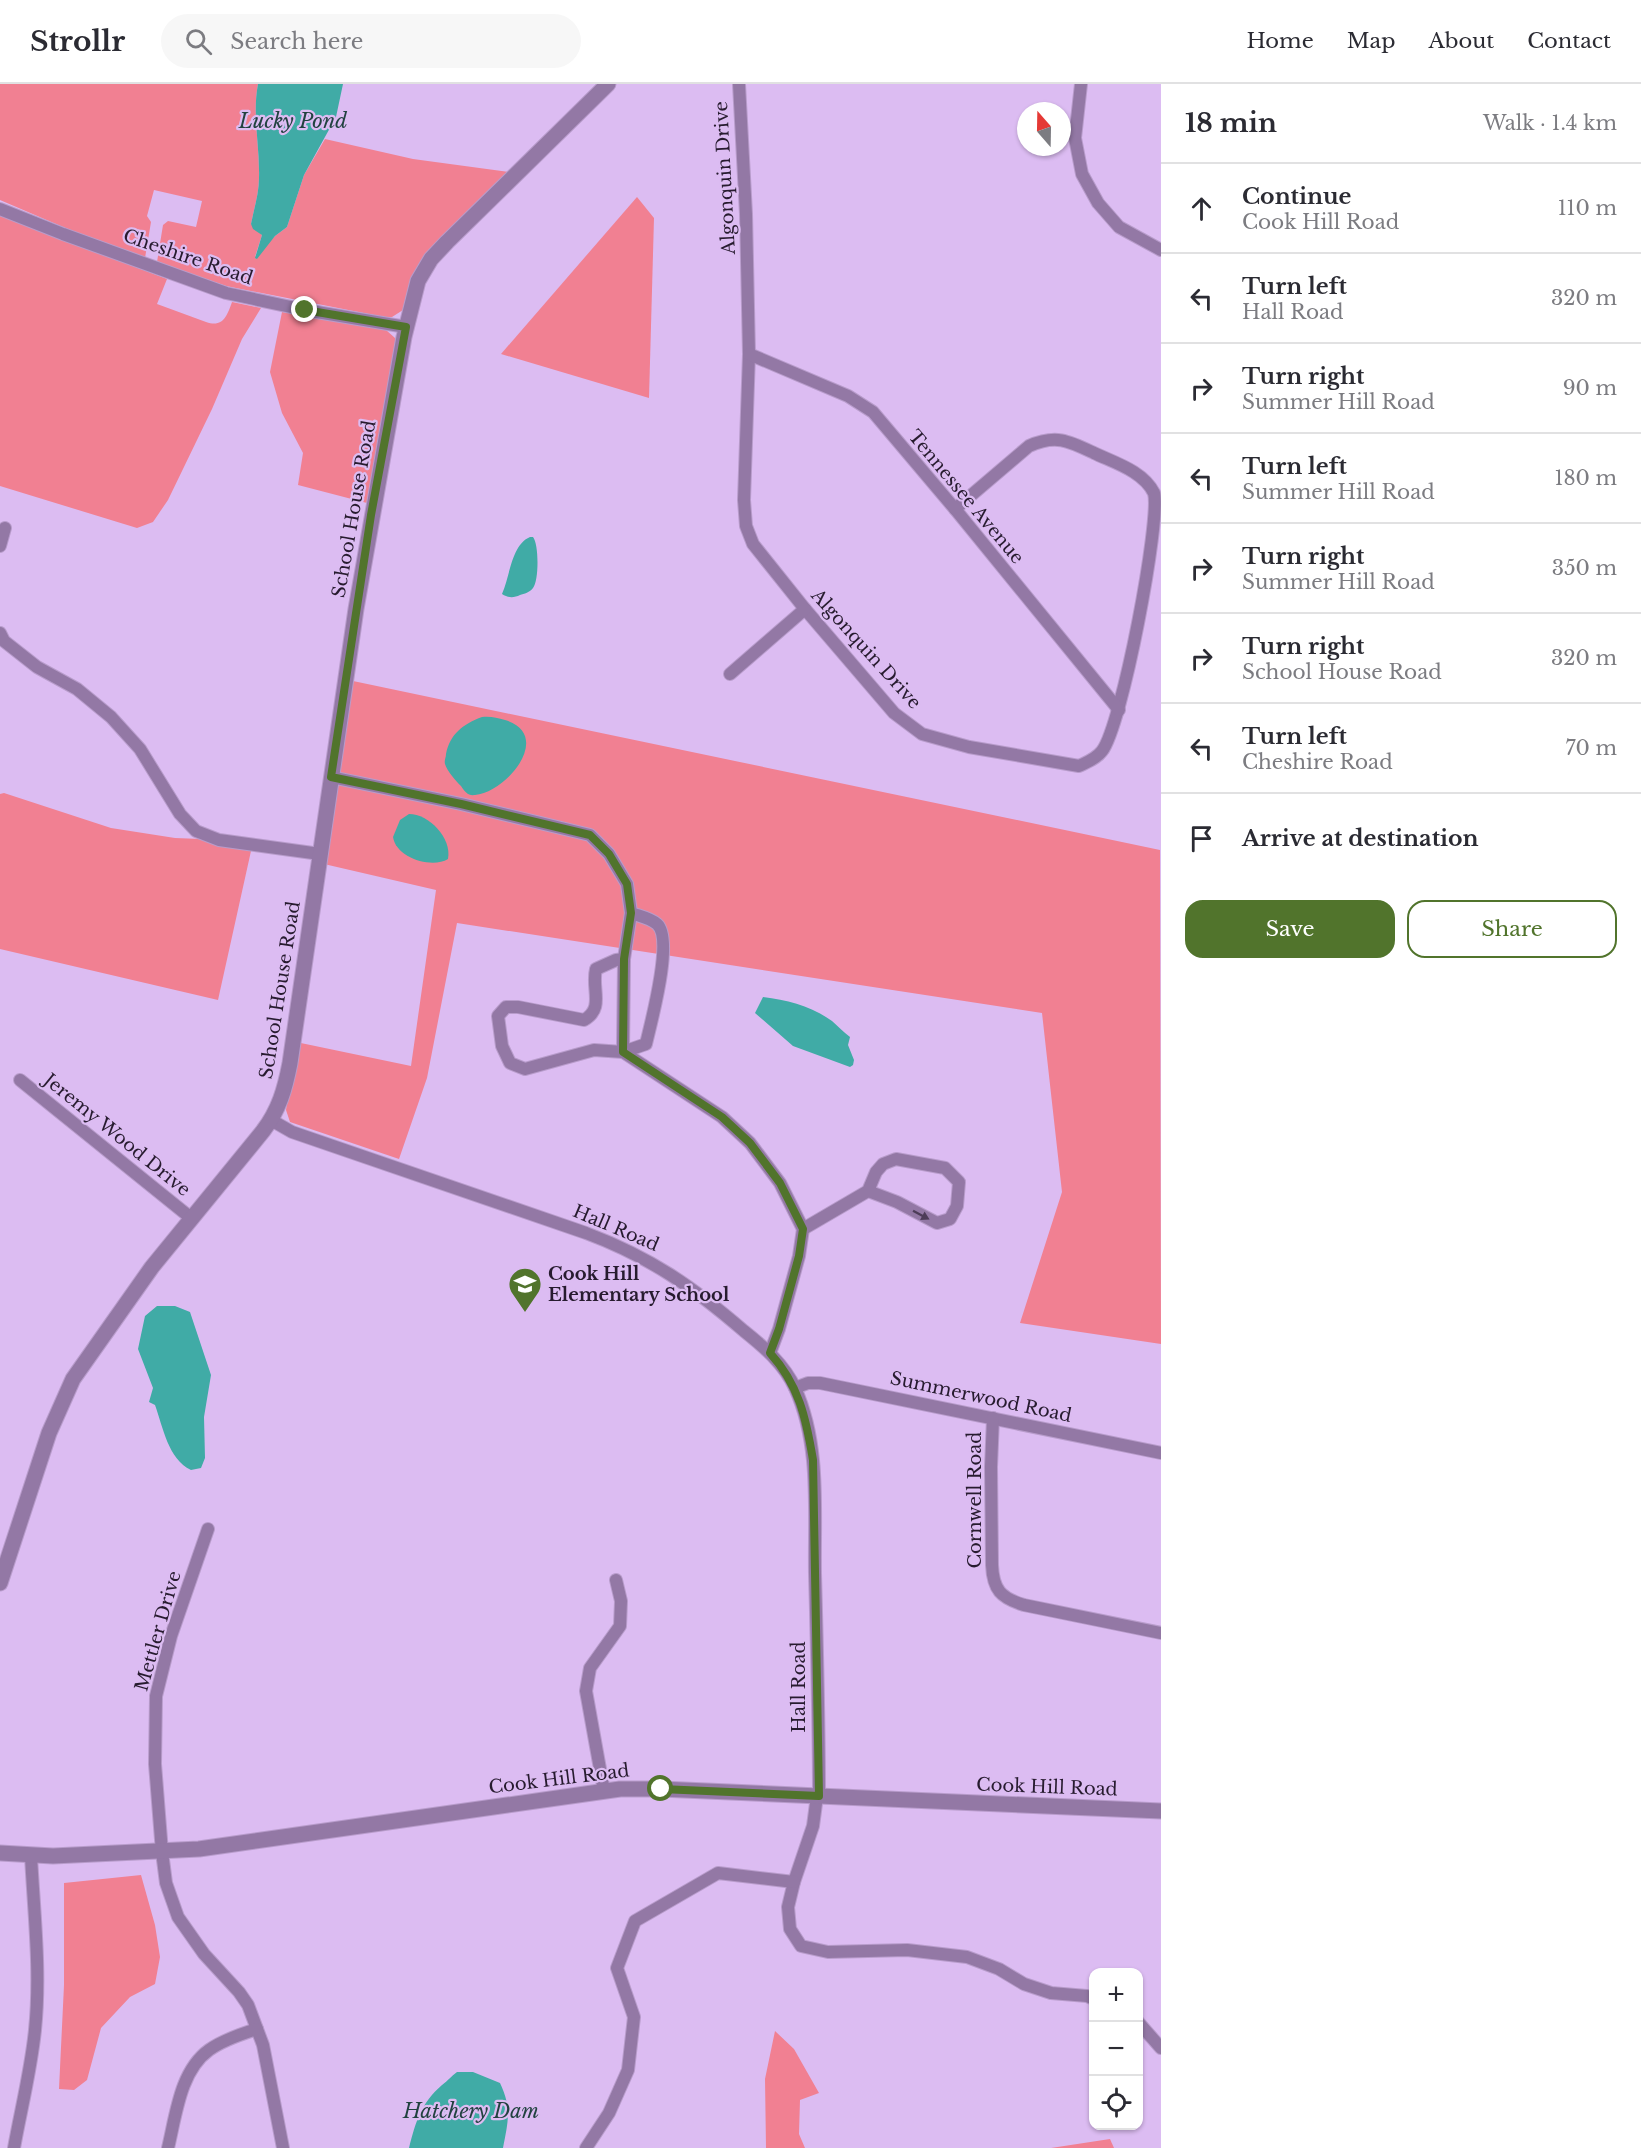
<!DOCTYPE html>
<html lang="en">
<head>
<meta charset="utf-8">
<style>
	:root { --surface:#fff; --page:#f7f7f7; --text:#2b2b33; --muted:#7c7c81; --line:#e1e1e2; --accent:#51742c }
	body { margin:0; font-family:"Libre Baskerville",serif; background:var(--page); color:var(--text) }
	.controls { position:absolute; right:18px; bottom:18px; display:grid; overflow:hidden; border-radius:12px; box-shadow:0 2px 4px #0004 }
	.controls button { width:54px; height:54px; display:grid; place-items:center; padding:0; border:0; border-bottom:2px solid var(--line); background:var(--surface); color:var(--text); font:30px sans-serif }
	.compass { position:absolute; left:1017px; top:18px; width:54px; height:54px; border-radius:50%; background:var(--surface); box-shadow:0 2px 4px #0004; rotate:340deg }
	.stop { position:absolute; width:18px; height:18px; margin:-14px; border:4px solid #51742c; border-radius:50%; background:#fff }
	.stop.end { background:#51742c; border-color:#fff; box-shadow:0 2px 6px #0008 }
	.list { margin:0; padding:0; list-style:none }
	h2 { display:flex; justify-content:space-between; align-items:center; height:78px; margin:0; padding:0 24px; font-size:26px }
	h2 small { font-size:20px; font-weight:400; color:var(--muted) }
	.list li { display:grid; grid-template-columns:39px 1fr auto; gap:18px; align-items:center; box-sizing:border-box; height:90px; padding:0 24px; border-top:2px solid var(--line) }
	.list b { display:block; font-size:22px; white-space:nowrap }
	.list p { margin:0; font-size:20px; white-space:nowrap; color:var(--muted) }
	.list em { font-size:20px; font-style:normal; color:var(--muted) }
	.actions { display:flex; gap:12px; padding:18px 24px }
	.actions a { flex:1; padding:14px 0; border:2px solid var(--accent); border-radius:18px; text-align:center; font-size:21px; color:var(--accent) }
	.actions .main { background:var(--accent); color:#fff }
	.icon { flex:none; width:33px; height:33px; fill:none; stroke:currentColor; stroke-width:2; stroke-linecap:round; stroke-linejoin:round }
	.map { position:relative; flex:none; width:1161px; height:2064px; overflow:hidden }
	header { display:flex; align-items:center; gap:36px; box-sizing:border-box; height:84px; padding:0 30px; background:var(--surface); border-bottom:2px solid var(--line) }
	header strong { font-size:28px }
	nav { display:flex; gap:33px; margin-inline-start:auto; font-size:21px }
	.search { width:420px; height:54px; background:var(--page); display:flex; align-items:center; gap:15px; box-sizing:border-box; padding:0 21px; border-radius:33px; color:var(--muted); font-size:22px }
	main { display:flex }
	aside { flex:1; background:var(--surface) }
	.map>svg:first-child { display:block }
	.green { fill:#f18092 }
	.water { fill:#40aba6 }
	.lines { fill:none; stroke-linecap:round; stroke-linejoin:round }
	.minor-casing { stroke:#b89ccb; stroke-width:14 }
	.tertiary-casing { stroke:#b89ccb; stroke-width:17 }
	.minor { stroke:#9378a5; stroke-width:12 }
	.tertiary { stroke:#9378a5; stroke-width:15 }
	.oneway { fill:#4d3c58 }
	.route { stroke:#51742c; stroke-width:8 }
	.labels { text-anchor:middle; stroke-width:4.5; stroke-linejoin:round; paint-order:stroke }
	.street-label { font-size:18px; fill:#271b2f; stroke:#dcbcf2 }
	.poi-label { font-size:18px; font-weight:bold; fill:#271b2f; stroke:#dcbcf2; text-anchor:start }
	.water-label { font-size:20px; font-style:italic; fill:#224240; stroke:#dcbcf2 }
</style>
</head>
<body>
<header>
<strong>Strollr</strong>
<div class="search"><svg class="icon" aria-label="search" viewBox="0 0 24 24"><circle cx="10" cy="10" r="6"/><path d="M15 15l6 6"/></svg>Search here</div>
<nav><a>Home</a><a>Map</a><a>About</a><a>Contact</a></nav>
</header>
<main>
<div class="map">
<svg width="1161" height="2064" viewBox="0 0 1161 2064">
	<rect width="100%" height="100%" fill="#dcbcf2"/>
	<!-- green -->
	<g class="green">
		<path d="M0,0H258C252,31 260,63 259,94C259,109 254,125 251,140L262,151L255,173L275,152L287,143L304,91L325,55L413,75L509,88L426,170L413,190L403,226L392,233H384L226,202L157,178L163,141L168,137L196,143L202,117L154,106L147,132L151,138L145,174L77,149L0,116Z"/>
		<path d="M637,113L654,134L649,314L501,270Z"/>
		<path d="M0,131L167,195L157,220L206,238C223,244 227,232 232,218L261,224L242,255L212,325L168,416L153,438L137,444L0,402Z"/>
		<path d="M282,228L386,246L395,254L396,264L367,419L298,401L303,369L282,329L270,288Z"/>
		<path d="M353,597L1160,766L1161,1260L1020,1239L1062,1108L1042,929L457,839L427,994L399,1075L290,1038L286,1026L296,958L411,982L436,806L324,780Z"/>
		<path d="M4,709L111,744L175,754L201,755L251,767L218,916L0,865V710Z"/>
		<path d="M141,1791L155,1841L160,1873L155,1900L130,1913L101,1944L87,1996L74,2006L59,2005L64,1901V1799Z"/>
		<path d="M775,1947L794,1965L819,2009L800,2016L799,2050L805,2064H766L765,1995Z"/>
		<path d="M1110,2055L1114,2064H1051Z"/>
	</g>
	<!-- water -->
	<g class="water">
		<path d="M258,0H343L336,33L304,91L287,143L275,152L257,175L255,174L262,151L253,145L251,140C254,125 259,109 259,94C260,63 252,31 258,0Z"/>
		<path d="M530,453H533C539,460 539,497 533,504C530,508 524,510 520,511C514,514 508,514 502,510C510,493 511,461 530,453Z"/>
		<path d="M482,633C491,632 497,634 505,636C554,651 507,708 475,711C468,712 465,708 461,702C456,697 447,687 445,680C444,676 446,674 446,670C450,650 463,640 482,633Z"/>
		<path d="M409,730C429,730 452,754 448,775C432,785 396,774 393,753L400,736Z"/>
		<path d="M763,913C788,916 811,922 832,937C838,942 843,948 850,953L848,961L854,976L853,981L850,983L793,962L755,929Z"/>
		<path d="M157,1222H175L190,1228L211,1291L204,1333L205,1374L201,1384L191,1386C168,1375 163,1343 155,1321L149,1318L153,1304L138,1265L145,1232Z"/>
		<path d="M457,1988H473L500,1999C512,2024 508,2038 503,2064H409C416,2037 421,2019 442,2001C448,1997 451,1992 457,1988Z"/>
	</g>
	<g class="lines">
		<defs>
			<g id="minor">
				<path d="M739,0L746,130L749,270L744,416L746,442L753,460L805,525L894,629L922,650L969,663L1079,682C1087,678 1096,675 1102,667C1122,642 1161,435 1154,409C1143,387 1115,379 1094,369C1069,357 1056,350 1029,362L955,425"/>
				<path d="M1081,0L1075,54L1082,90L1098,119L1119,143L1161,166"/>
				<path d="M0,125L63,150L226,209L305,226L406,243"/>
				<path d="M749,270L848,312L873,328L955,425L1119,626"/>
				<path d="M0,462L5,444"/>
				<path d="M0,549L4,557L37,583L77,605L111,633L140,665L180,730L196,747L219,756L320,770"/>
				<path d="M730,590L805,525"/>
				<path d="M331,693L461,720L590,751L609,770L627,800L631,829L624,875L623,968L722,1033L750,1059L780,1099L803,1145L799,1172L779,1245L770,1269"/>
				<path d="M624,875L616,876L596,885C591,905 605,924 584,936L518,923H506L498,932L502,962L510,979L525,985L594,966L623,968L646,960C651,938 674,855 657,840C650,834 639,832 631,829"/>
				<path d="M20,996L191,1134"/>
				<path d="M271,1036L292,1048L586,1149C650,1173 693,1203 744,1247C764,1263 784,1280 795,1304C821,1361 814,1428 815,1489C817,1563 819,1638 819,1712"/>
				<path d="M803,1145L868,1107L876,1088L883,1080L896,1075L945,1084L959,1098L957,1122L950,1135L937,1139L897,1118L868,1107"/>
				<path d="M795,1304L808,1299H820L1161,1369"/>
				<path d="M993,1334L991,1383L992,1481C993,1506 1001,1514 1024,1521L1161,1549"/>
				<path d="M208,1445L171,1552L156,1612L155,1680L162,1768L166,1799L178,1833L204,1870L239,1908L248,1921L257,1945"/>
				<path d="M604,1707L586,1607L590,1584L620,1542L621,1517L616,1496"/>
				<path d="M817,1712L813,1742L794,1798L788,1823L790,1845L801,1862L828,1868L907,1866L967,1873L999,1885L1024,1900L1051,1909L1087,1912L1094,1915"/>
				<path d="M1138,1938L1161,1964"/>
				<path d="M14,2064C21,2025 31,1986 35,1946C41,1888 34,1830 31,1772"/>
				<path d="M168,2064C176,2031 180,1987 209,1966C223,1956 241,1950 257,1945L263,1961L283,2064"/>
				<path d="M586,2064L609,2029L628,1986L634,1933L617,1884L635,1837L718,1789L794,1798"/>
			</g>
			<g id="tertiary">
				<path d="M0,1499L49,1349L73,1295L152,1183L263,1047C279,1026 285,1005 290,979L356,525L404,253L418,197L431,175L447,158L608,0"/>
				<path d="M0,1769L53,1772L199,1765L620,1705H661L1161,1727"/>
			</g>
		</defs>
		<!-- minor casing -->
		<use href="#minor" class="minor-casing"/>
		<!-- tertiary casing -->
		<use href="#tertiary" class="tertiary-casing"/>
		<!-- minor -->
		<use href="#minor" class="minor"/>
		<!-- tertiary -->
		<use href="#tertiary" class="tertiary"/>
	</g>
	<!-- one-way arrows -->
	<defs><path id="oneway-solid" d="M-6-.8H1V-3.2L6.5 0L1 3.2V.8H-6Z" transform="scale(1.5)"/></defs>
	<use class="oneway" href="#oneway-solid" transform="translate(921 1131) rotate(28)"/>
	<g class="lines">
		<!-- route -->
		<path class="route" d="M305,226L406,243L371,431L331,693L461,720L590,751L609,770L627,800L631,829L624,875L623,968L722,1033L750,1059L780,1099L803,1145L799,1172L779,1245L770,1269C799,1301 806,1334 813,1376L819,1712L661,1705"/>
	</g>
	<!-- icons -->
	<defs>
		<symbol id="school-pin" viewBox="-11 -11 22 30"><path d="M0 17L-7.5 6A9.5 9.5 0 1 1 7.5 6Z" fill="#51742c" stroke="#dcbcf2"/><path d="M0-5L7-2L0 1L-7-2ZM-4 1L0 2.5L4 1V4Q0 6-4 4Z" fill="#fff"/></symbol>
	</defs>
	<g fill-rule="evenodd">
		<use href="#school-pin" x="506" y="1181" width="38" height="52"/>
	</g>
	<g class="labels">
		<!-- street labels -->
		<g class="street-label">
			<text transform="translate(725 94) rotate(-93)" y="6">Algonquin Drive</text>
			<text transform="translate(188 173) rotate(19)" y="6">Cheshire Road</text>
			<text transform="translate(966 413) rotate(50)" y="6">Tennessee Avenue</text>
			<text transform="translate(354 425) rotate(-80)" y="6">School House Road</text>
			<text transform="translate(866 565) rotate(48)" y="6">Algonquin Drive</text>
			<text transform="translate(280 906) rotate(-81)" y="6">School House Road</text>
			<text transform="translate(117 1051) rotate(39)" y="6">Jeremy Wood Drive</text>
			<text transform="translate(616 1144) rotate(23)" y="6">Hall Road</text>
			<text transform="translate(981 1313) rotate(12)" y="6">Summerwood Road</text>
			<text transform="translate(975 1416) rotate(-90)" y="6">Cornwell Road</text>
			<text transform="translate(158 1547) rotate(-74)" y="6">Mettler Drive</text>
			<text transform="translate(799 1603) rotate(-90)" y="6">Hall Road</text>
			<text transform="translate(559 1695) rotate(-7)" y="6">Cook Hill Road</text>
			<text transform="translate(1047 1703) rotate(2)" y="6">Cook Hill Road</text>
		</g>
		<!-- poi labels -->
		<g class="poi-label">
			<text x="548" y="1196">Cook Hill<tspan x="548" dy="21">Elementary School</tspan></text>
		</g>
		<!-- water labels -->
		<g class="water-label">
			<text x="293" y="44">Lucky Pond</text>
			<text x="471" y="2034">Hatchery Dam</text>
		</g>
	</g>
</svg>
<div class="controls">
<button>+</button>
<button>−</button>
<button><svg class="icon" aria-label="locate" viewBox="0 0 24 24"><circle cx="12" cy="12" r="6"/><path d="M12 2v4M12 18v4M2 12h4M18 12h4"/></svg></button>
</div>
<svg class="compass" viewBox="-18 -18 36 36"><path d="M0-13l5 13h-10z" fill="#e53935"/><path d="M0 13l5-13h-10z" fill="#7c7c81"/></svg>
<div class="stop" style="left:661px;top:1705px"></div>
<div class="stop end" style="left:305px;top:226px"></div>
</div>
<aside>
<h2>18 min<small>Walk · 1.4 km</small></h2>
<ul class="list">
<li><svg class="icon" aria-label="ahead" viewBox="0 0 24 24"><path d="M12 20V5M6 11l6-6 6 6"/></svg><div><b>Continue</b><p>Cook Hill Road</p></div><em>110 m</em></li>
<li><svg class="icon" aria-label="left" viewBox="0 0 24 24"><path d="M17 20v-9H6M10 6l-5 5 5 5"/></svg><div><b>Turn left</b><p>Hall Road</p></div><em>320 m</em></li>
<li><svg class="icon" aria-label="right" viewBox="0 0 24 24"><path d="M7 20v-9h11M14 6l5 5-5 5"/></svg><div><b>Turn right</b><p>Summer Hill Road</p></div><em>90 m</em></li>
<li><svg class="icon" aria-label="left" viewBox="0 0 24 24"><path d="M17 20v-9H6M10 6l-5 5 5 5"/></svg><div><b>Turn left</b><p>Summer Hill Road</p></div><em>180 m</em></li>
<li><svg class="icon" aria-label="right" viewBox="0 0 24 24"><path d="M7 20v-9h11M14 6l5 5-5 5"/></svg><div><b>Turn right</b><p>Summer Hill Road</p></div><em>350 m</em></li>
<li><svg class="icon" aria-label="right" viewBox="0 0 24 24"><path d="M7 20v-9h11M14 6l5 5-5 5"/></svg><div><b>Turn right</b><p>School House Road</p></div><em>320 m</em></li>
<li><svg class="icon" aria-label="left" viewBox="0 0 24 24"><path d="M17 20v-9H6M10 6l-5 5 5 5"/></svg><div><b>Turn left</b><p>Cheshire Road</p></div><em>70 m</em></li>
<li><svg class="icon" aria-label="arrive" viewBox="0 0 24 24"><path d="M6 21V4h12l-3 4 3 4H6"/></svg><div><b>Arrive at destination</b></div></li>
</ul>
<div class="actions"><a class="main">Save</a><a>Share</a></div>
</aside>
</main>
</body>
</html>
